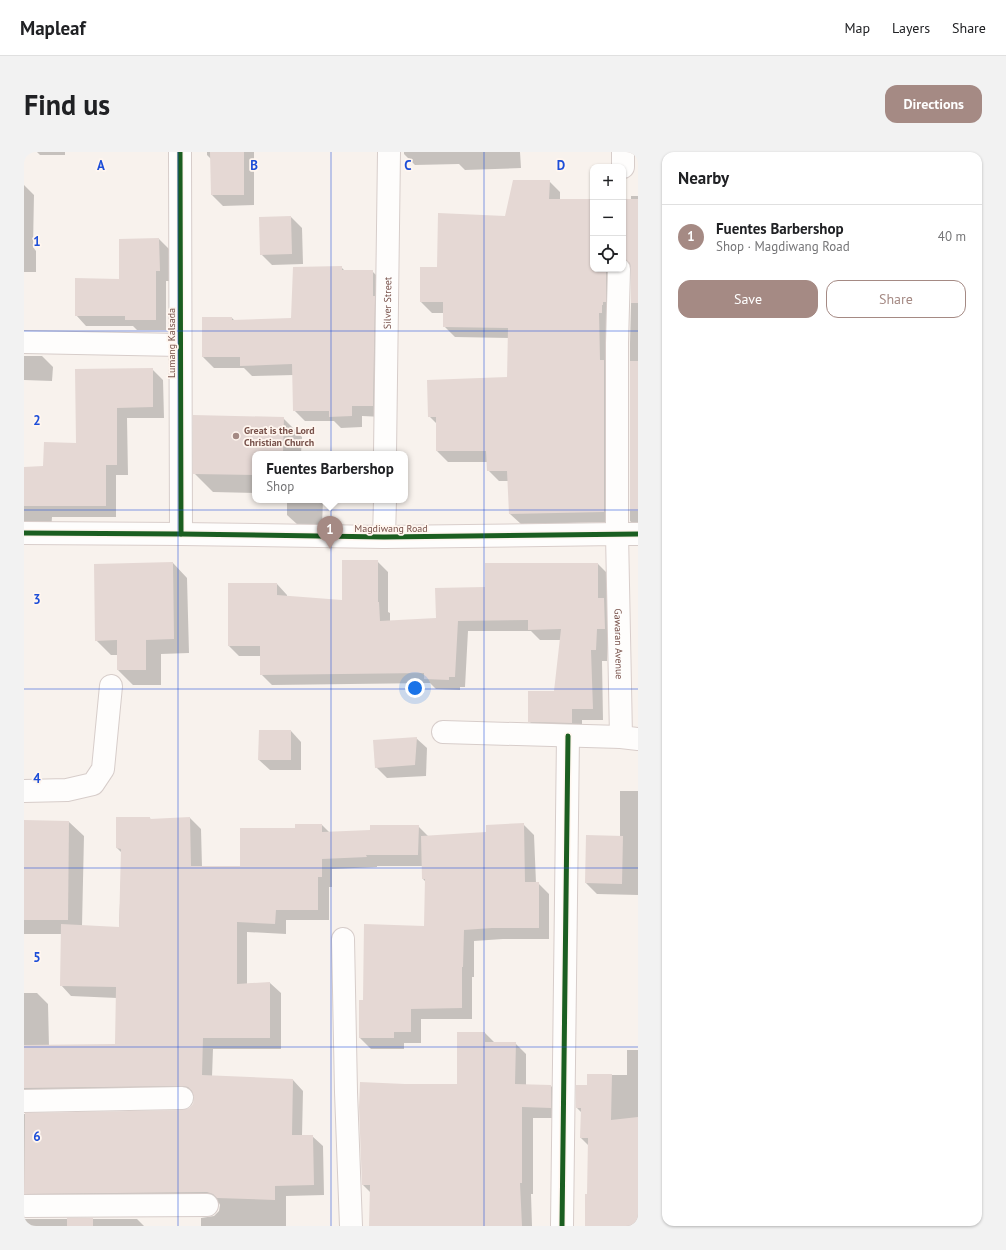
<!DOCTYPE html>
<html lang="en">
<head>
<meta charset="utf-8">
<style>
	:root { --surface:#fff; --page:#f2f2f2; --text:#202124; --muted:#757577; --line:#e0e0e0; --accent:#a58a84 }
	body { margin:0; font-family:"PT Sans",sans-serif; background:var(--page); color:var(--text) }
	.controls { position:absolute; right:12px; top:12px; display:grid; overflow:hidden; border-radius:8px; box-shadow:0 1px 3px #0004 }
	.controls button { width:36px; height:36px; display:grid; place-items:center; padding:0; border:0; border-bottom:1px solid var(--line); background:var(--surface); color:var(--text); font:20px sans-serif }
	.you { position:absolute; left:391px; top:536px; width:14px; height:14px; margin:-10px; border:3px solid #fff; border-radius:50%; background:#1a73e8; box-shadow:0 0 0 6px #1a73e833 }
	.badge { display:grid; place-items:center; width:26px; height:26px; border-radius:50%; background:var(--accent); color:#fff; font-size:13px; font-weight:700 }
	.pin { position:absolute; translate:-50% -33px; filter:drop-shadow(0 1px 2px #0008) }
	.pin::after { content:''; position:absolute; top:21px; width:14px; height:12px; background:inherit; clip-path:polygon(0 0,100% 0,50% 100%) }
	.popup { position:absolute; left:228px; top:299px; width:156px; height:52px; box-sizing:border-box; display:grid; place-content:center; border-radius:8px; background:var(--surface); filter:drop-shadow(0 1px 3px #0005); font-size:13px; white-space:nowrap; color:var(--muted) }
	.popup b { font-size:15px; color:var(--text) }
	.popup::after { content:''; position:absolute; left:50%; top:100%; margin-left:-8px; border:8px solid transparent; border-top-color:var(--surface) }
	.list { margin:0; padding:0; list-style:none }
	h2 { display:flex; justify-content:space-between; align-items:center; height:52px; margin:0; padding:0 16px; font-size:17px }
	h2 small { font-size:13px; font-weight:400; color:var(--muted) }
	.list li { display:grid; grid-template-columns:26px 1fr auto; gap:12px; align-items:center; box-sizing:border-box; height:64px; padding:0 16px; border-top:1px solid var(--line) }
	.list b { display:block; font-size:15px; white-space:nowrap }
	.list p { margin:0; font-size:13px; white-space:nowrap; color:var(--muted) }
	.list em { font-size:13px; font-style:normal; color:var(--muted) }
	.actions { display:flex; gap:8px; padding:12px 16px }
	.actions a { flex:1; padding:9px 0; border:1px solid var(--accent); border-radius:12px; text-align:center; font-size:14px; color:var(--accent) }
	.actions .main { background:var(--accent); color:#fff }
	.icon { flex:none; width:22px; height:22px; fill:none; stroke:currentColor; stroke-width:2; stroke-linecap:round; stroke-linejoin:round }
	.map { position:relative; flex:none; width:614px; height:1074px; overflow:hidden; border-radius:12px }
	header { display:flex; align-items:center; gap:24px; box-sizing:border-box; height:56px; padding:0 20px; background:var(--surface); border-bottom:1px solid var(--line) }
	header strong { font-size:19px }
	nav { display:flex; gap:22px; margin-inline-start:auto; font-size:14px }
	.intro { display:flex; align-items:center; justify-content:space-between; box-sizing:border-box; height:96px; padding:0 24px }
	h1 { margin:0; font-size:28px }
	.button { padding:10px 18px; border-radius:12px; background:var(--accent); color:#fff; font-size:14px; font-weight:700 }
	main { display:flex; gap:24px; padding:0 24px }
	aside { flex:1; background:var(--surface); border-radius:12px; box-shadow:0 1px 3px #0004 }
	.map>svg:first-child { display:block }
	.shadow { fill:#0003 }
	.building { fill:#e5d8d4 }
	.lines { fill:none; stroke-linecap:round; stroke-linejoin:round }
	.street-casing { stroke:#d7cdca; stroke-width:24 }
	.secondary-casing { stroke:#d9cecb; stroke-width:24 }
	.street { stroke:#fefdfc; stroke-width:22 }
	.secondary { stroke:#fefdfc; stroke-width:22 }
	.cycleway-casing { stroke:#fff6ef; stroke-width:8 }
	.cycleway { stroke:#1b5e20; stroke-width:5 }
	.grid { fill:none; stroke:#1d4ed8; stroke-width:1; stroke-opacity:0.55 }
	.poi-dot { fill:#a58a84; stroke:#fff6ef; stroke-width:1.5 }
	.labels { text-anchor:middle; stroke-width:3.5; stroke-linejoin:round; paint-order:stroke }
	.street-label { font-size:10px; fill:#78524b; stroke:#fff6ef }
	.poi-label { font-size:10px; font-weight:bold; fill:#78524b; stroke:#fff6ef; text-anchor:start }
	.grid-label { font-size:13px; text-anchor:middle; font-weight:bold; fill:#1d4ed8; stroke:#fff6ef; stroke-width:3.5; stroke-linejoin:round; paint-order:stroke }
</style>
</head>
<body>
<header>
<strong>Mapleaf</strong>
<nav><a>Map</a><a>Layers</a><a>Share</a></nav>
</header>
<div class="intro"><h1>Find us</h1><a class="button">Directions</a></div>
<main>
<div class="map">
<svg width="614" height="1074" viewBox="0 0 614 1074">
	<rect width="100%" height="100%" fill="#f8f2ed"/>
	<!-- shadow -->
	<g class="shadow">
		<path d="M13,0H41V3H16Z"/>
		<path d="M183,0H230V53L199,54L188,43L187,7L183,3Z"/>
		<path d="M380,0H496L497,16L441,18L435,12L391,13L380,2Z"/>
		<path d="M525,29L536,40V48H569V117H599V48H607V44H614V377L606,369V191L608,115L601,116L591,370L497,372L486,362L485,329H475L464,318V310H424L413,299V272L405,264L484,226L485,186L431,185L420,174V161H408L397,150V116H414L482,65Z"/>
		<path d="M0,33L10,43L9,95L12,99V120H0Z"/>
		<path d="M267,65L278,76L279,112L248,113L237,102L236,66Z"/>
		<path d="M135,87L146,98V129H142V178H113L109,174H62L52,163L96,128Z"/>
		<path d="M317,115L321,119H348L359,130V265L338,264V275L317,276L310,269H281L270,258V223L228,224L220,216H190L179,205V166H208L211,169L268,167Z"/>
		<path d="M0,204H18L29,215L28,229L0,228Z"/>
		<path d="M128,217L139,228L140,266H103L104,323H92V365H28L27,379H0V316L20,315L53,292Z"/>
		<path d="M259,266L278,285L277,302H231V341L189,340L170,321Z"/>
		<path d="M263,348H299L298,374L274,373L263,363Z"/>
		<path d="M353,409L364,420V460L366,461V470L413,467L462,435L574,412L585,423L591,487H584L583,509H578L579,568H558V581L516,580L505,569L531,540L537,488H516L507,479H444L441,535H436V538L412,537L406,531L248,533L237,522V504H215L205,494L253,432L263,443V445L319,449Z"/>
		<path d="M149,411L163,426L165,501L137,502V533H109L94,518V503H87L72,488Z"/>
		<path d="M267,579L277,590V618H246L235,608Z"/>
		<path d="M392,586L403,596L402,624L363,626L352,615Z"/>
		<path d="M596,639H614V743L573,742L562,731L596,685Z"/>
		<path d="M126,666L127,668L166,666L177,677L178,715H218L272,677L298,673L306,681L347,679L394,674L405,685L463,681L499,672L510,683L512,731H514L525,742V787H479L450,789V825H448V867H397V891H380V897H347L336,886V849H340L401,775L402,730L399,727L398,714H353V715L308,717V735H305V768H262V782L223,780V832L246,831L257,841V897H189L188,925L269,928L279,939L278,984H288L299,994L300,1043L262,1044V1074H177V1066L190,1064L195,1059L196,1053L195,1051L11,1052L0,1057V962L158,960L165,957L170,953L171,946L170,944L11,947L0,953V841H13L24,852L25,894L92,893L93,846L47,844L37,833L38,782H0V669L45,670L60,684L58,774L95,776L98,701L93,696Z"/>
		<path d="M434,881H461L471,891H491L502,902V934H527L538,945L537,966H509V1042H507L508,1074H346L347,1041L339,1033L381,933H434Z"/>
		<path d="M603,898H614V1074H562L564,1044L565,994L557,986L558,961L553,956L564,934V923H603Z"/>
		<path d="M0,1067H113L120,1074H0Z"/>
	</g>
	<!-- building -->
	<g class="building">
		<path d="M186,0H220V43H187Z"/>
		<path d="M489,28H526L525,47H569V117H582V150H579V153H578V161H575L576,208H580V360L485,362L483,319H463L462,299H412V265H404L403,228L483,225L484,176L419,175V150H396V115H413L414,61L481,64Z"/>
		<path d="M599,47H614V151H607V117L606,111L599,106Z"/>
		<path d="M267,64L268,102L236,103L235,65Z"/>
		<path d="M135,86L136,119H132V168H101V164H51V126L95,127V87Z"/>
		<path d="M318,114V118H349V144H351L349,254H328V264L305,265V259H269L268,212L216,214V205H178V165H208V168L267,166L269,115Z"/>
		<rect x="606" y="209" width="8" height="150"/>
		<path d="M129,216V255L93,256V313H82V354H0V315L19,314L20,290L52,291L51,217Z"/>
		<path d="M169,263L260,265L259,302H231V323L169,322Z"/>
		<path d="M318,408H354V450H355L356,469L412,466L411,436L461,435V411H574V446H580L581,477H573L572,498H567L569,557H548V571L504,570V539H530L537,477L504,478V468L434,469L431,525H425V528L400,527V521L236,523V494H204V431H253V443L318,448Z"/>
		<path d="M149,410L150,487L122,488V518H93V488L71,489L70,412Z"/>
		<path d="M235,578H267V608H234Z"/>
		<path d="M393,585L391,613L351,616L349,588Z"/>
		<path d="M92,665H126V667L166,665L167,714H216V676H271V672H298V680L346,678V673H395L394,703H342L343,705L298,707V725H294V758H252L251,772L213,770V832L246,830V886H179L178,923L269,927L268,983H289L290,1033L251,1034V1048L193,1046L189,1042L183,1040L0,1042L1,961L158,958L165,956L169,952L170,946L168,939L164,935L158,934L0,936V893L91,892L92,835L36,834L37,772L95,775L97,697L92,696Z"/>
		<path d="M0,668L45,669L44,768H0Z"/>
		<path d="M500,671L501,730H515V776H468L440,778L439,815H438V856L387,857V880H370V886H335V848H339L340,772L400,774L401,727H398L397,684L462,680V673Z"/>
		<path d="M562,683L599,684L598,732L561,731Z"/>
		<path d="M433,880H461V890H492L491,932L527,933V956L498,955V1031H496L498,1074H345L346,1033H338L335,955L336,930L381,932H433Z"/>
		<path d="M563,922H588L587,968L614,965V1074H561V1042H563L564,986H556L557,956H552V933H563Z"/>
		<rect x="43" y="1066" width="26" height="8"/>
	</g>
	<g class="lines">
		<defs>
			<g id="street">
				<path d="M156,0L157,382"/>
				<path d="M599,15V0"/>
				<path d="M595,117L593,191V382H614"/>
				<path d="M0,190L156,193"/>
				<path id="s1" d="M361,302L365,0"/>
				<path d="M360,385L361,348"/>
				<path d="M419,580L597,585"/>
				<path d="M0,639L43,638L69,632L79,617L87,534"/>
				<path d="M319,787L322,940L327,1074"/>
				<path d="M0,949L158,946"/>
				<path d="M0,1054L183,1053"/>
				<path d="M538,1074L544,584"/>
			</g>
			<g id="secondary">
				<path id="s2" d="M0,381L157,382L360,385L593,382L597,585L614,587"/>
			</g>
		</defs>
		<!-- street casing -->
		<use href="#street" class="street-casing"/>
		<!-- secondary casing -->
		<use href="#secondary" class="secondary-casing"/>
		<!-- street -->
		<use href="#street" class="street"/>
		<!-- secondary -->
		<use href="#secondary" class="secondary"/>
		<defs>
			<g id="cycleway">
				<path d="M156,0L157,382"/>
				<path d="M0,381L157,382L360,385L614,382"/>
				<path d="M538,1074L544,584"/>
			</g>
		</defs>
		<!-- cycleway casing -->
		<use href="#cycleway" class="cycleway-casing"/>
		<!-- cycleway -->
		<use href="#cycleway" class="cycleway"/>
	</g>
	<!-- grid -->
	<path class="grid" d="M154,0V1074M307,0V1074M460,0V1074M0,179H614M0,358H614M0,537H614M0,716H614M0,895H614"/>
	<!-- markers -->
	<circle class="poi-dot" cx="212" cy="284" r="4"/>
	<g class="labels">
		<!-- street labels -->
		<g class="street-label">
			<text dy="4" stroke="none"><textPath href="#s1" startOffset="151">Silver Street</textPath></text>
			<text transform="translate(147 191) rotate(-90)" y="4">Lumang Kalsada</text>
			<text x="367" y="380">Magdiwang Road</text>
			<text dy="4" stroke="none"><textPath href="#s2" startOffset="703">Gawaran Avenue</textPath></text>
		</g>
		<!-- poi labels -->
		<g class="poi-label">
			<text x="220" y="282">Great is the Lord<tspan x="220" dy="12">Christian Church</tspan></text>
		</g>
	</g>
	<g class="grid-label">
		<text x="77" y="18">A</text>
		<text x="230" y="18">B</text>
		<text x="384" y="18">C</text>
		<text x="537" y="18">D</text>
		<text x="13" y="94">1</text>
		<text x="13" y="273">2</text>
		<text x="13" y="452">3</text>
		<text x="13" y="631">4</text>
		<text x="13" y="810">5</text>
		<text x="13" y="989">6</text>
	</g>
</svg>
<div class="controls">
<button>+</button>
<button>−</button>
<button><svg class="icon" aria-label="locate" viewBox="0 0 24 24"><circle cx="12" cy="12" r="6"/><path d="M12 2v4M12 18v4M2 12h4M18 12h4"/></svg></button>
</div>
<div class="you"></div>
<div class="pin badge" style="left:306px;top:397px">1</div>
<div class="popup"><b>Fuentes Barbershop</b>Shop</div>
</div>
<aside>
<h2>Nearby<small></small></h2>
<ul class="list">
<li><span class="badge">1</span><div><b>Fuentes Barbershop</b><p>Shop · Magdiwang Road</p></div><em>40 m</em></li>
</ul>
<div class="actions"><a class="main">Save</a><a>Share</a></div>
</aside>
</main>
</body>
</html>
